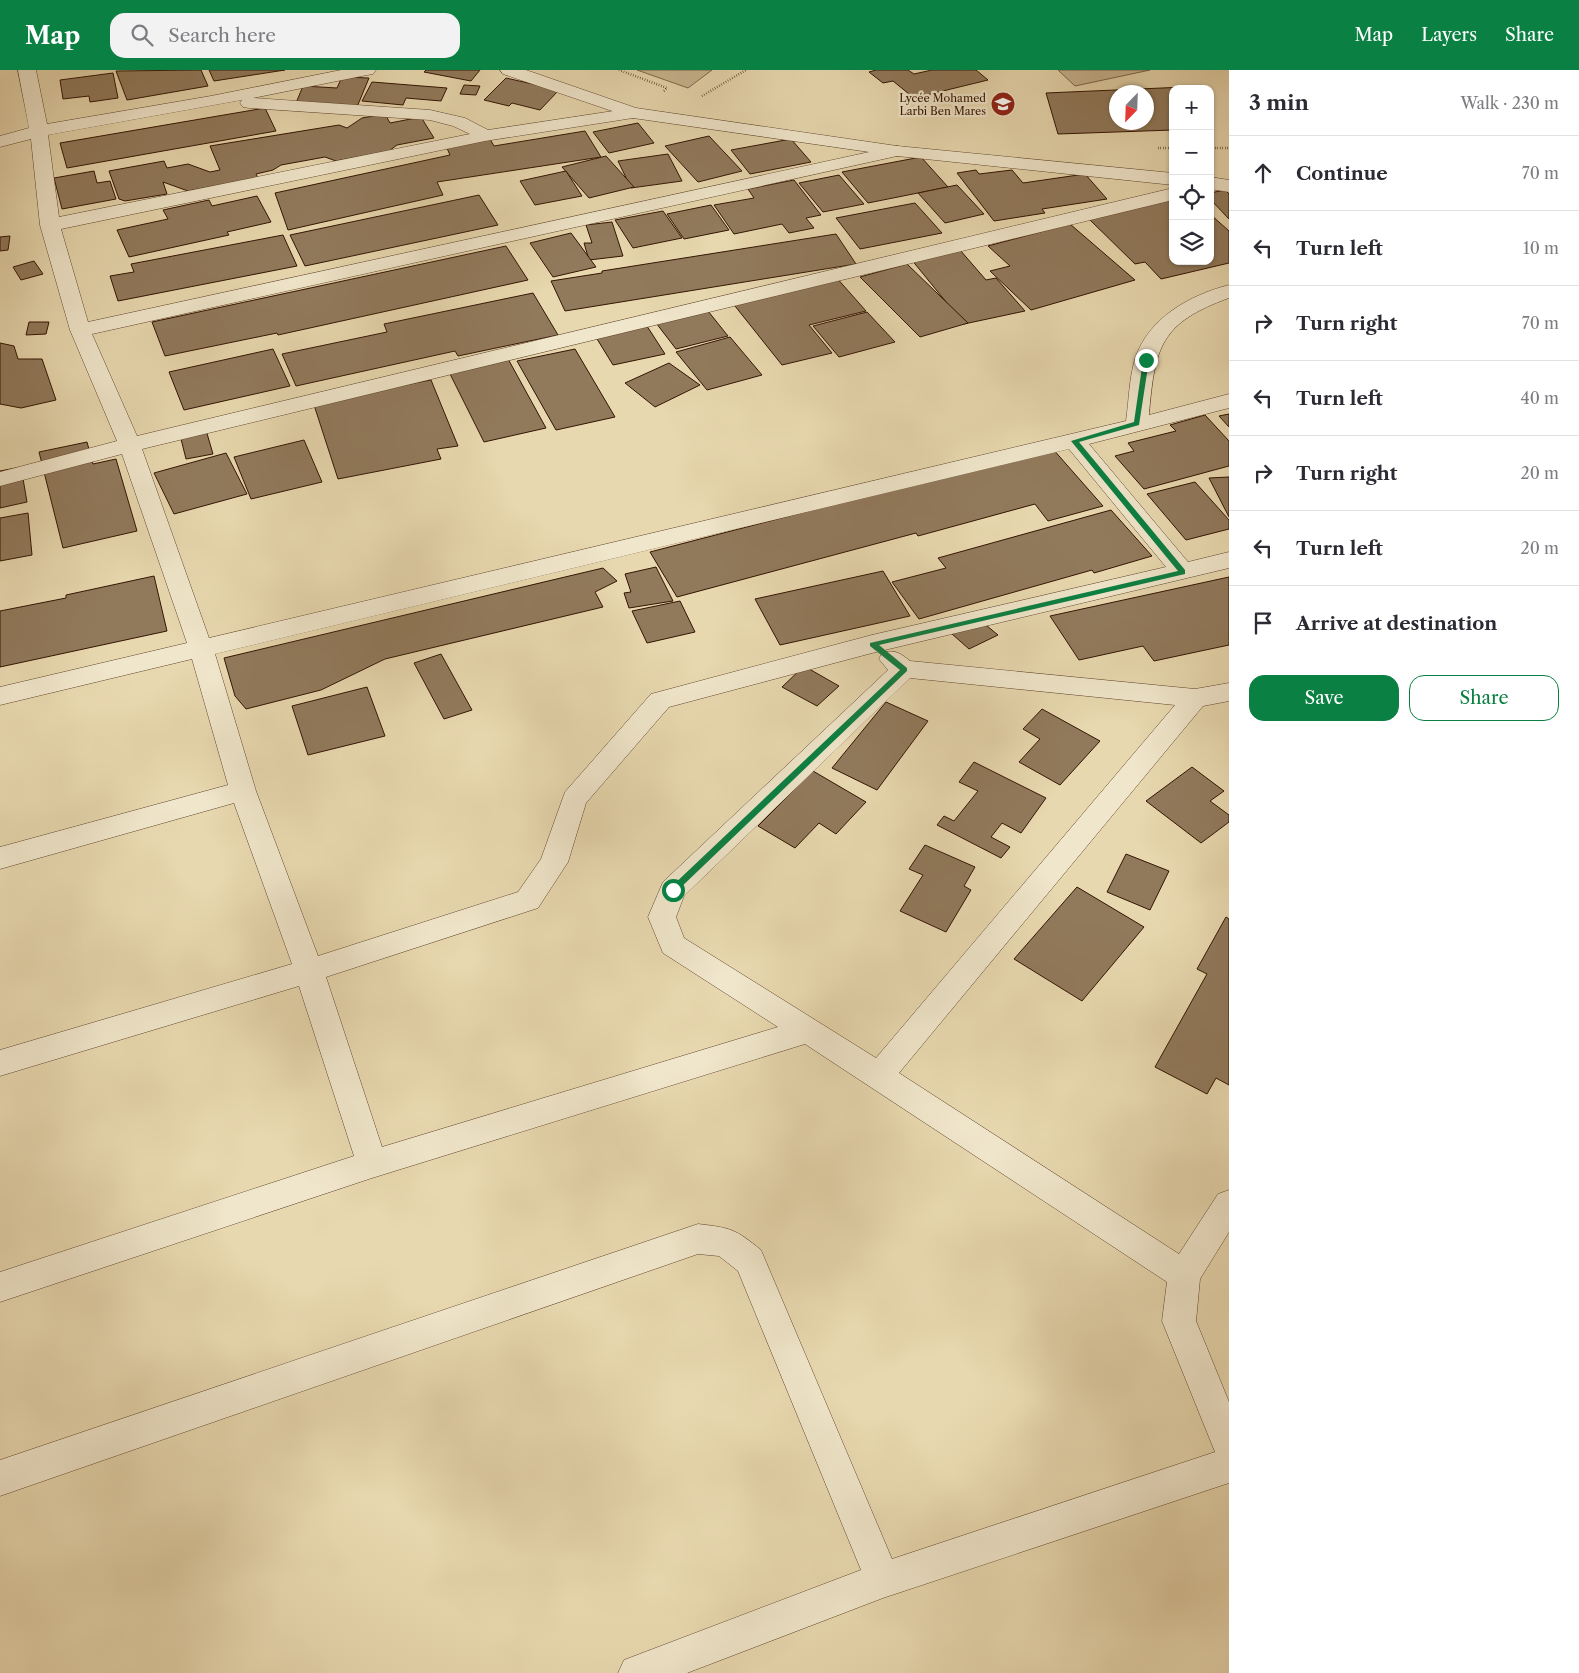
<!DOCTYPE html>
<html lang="en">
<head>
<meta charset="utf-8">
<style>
	:root { --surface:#fff; --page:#f2f2f3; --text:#2b2b33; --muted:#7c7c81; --line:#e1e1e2; --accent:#0b8043 }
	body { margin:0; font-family:"Libre Caslon Text",serif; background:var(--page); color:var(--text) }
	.controls { position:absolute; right:15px; top:15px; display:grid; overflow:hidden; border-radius:10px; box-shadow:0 1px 4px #0004 }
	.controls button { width:45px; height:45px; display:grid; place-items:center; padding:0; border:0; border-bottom:1px solid var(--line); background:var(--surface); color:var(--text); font:25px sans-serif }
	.compass { position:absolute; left:1109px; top:15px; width:45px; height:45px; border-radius:50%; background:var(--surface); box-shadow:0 1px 4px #0004; rotate:203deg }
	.stop { position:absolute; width:15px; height:15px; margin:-11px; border:4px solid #0b8043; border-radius:50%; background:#fff }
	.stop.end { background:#0b8043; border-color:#fff; box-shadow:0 1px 5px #0008 }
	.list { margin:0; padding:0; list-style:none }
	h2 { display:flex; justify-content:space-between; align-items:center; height:65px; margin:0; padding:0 20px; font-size:21px }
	h2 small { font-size:16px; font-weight:400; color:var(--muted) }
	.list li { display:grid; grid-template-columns:32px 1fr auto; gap:15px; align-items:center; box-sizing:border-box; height:75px; padding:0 20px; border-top:1px solid var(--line) }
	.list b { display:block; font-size:19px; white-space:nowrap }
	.list em { font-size:16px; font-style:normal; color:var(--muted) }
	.actions { display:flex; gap:10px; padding:15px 20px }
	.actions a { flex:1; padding:11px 0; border:1px solid var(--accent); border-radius:15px; text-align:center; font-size:18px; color:var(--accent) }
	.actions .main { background:var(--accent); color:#fff }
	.icon { flex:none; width:28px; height:28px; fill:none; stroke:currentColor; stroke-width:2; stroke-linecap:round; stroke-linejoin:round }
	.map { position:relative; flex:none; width:1229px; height:1603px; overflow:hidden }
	header { display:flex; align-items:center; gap:30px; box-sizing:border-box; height:70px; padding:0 25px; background:var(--accent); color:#fff }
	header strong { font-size:24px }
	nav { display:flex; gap:28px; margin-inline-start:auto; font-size:18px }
	.search { width:350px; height:45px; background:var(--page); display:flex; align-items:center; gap:12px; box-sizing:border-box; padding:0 18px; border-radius:15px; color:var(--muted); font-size:19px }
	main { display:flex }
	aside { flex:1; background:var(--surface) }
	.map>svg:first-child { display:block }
	.green { fill:#c9b792; stroke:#7e664a }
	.building { fill:#917a5c; stroke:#331402; fill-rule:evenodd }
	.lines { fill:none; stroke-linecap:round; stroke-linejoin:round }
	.minor-casing { stroke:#60452d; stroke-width:1 }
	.tertiary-casing { stroke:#60452d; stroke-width:1 }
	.path { stroke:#331402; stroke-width:2.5; stroke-dasharray:0.5 2; stroke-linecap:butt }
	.minor { fill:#f0e6cb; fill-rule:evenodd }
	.tertiary { fill:#f0e6cb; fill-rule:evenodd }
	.route { fill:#0b8043 }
	.labels { text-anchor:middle; stroke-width:4.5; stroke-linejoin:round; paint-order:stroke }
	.far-poi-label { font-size:11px; fill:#331402; stroke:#f0e6cb; text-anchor:end }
</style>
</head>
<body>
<header>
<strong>Map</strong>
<div class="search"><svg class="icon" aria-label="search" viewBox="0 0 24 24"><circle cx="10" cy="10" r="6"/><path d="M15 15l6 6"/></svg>Search here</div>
<nav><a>Map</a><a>Layers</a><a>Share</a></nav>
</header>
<main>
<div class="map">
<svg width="1229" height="1603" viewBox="0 0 1229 1603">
	<rect width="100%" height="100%" fill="#e8d8af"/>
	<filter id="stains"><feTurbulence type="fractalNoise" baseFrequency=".004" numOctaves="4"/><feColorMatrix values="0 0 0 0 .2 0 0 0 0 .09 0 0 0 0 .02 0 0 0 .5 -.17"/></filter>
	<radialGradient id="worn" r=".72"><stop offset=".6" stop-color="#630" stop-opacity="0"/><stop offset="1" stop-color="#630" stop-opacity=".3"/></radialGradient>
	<!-- green -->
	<g class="green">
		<path d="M637,0H712L688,18Z"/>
		<path d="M1058,0H1150L1075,16Z"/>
	</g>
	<!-- building -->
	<g class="building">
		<path d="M201,0L208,16L127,30L116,1Z"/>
		<path d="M209,0H285L214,11Z"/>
		<path d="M426,0H480L471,11L424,2Z"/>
		<path d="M876,0H908L914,4L932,0H976L988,10L914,28L893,11L883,13L869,2Z"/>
		<path d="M113,3L118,28L90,32L89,26L63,29L60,10Z"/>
		<path d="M342,7L369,8L357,37L296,33L303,16L337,18Z"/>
		<path d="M506,8L559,20L540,40L512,33L509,36L484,30Z"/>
		<path d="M372,12L447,18L441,31L406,28L403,35L362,31Z"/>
		<path d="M464,15L480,16L476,25L460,24Z"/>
		<path d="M1185,17L1173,19V60L1058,64L1046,23ZM1116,22H1146V52H1116Z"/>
		<path d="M265,38L276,61L67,98L60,73Z"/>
		<path d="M385,44L390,53L421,47L434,68L397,75L389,81L336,91L325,87L281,95L273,100L256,104L258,108L188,121L163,112L167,124L125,131L119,129L109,101L164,91L167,98L188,94L210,102L220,100L210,76L339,55L347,58L362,48Z"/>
		<path d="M638,53L654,73L609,83L593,62Z"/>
		<path d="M585,61L601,87L437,112L443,125L288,160L275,123L450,85L446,76L490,69L494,76Z"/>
		<path d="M709,66L742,101L698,112L665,76Z"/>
		<path d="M791,69L811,92L750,104L731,80Z"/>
		<path d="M668,84L682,111L631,118L618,91Z"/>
		<path d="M606,86L634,117L589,128L562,97Z"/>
		<path d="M921,87L948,117L868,133L842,102Z"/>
		<path d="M976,100L979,104L1012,100L1023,113L1085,104L1107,129L1042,139L1045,143L994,151L957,103Z"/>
		<path d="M94,101L97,113L110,111L116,129L62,139L54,108Z"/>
		<path d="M566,101L582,126L535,135L520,111Z"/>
		<path d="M839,105L864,134L823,142L799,113Z"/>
		<path d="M794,110L821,145L806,148L814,158L789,163L782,154L734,164L714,135L754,128L748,119Z"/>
		<path d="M957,115L984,144L945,153L918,123Z"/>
		<path d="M1225,120L1229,124V149L1210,129V123Z"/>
		<path d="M479,125L498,155L305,196L290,165Z"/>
		<path d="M257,126L271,152L227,162L229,165L129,187L117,160L168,149L163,140L209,130L212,136Z"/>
		<path d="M1173,128V191H1210V144L1229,161V193L1161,209L1145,192L1135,194L1087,147Z"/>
		<path d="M915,133L942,163L860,179L836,148Z"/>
		<path d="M711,135L729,160L684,169L667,144Z"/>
		<path d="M663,141L682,168L633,178L615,150Z"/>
		<path d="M612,152L623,186L589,190L584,173H592L586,155Z"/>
		<path d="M1070,154L1135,210L1031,240L990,201L1010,196L988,176Z"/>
		<path d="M571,163L596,197L553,207L530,173Z"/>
		<path d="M836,164L856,194L565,241L551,211L602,203V201Z"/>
		<path d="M283,165L297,196L118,231L110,206L134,202L131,194Z"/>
		<path d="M10,166L8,180L0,181V167Z"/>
		<path d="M506,176L528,210L278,265L277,263L165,286L152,252Z"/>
		<path d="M960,180L986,210L996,208L1025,241L964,254L911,189Z"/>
		<path d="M34,191L43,204L21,210L13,197Z"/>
		<path d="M907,194L968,253L920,267L860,207Z"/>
		<path d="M835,206L866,241L809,255L832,283L782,295L731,231Z"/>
		<path d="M533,223L558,265L458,286L455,281L296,316L282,284L387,262L384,254Z"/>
		<path d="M704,236L728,266L676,279L653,249Z"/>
		<path d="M867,242L895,272L839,287L813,256Z"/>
		<path d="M29,252H49L46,264L26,265Z"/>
		<path d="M645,253L665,284L613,295L594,264Z"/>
		<path d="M730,267L762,305L707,320L676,282Z"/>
		<path d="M0,273L14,276L18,289H42L56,330L21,338L0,334Z"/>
		<path d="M273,279L290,316L184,340L169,302Z"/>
		<path d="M575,279L615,347L556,360L517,291Z"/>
		<path d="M507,287L546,358L484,372L448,300Z"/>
		<path d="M669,293L700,315L655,337L625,313Z"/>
		<path d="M431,310L458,376L437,379L441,389L338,409L313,332Z"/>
		<path d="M1229,344V357L1219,346Z"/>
		<path d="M1205,345L1229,371V396L1144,419L1115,386L1134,381L1128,373L1176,361L1170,355Z"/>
		<path d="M206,360L213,384L186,389L180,365Z"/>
		<path d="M304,370L322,412L251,429L234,387Z"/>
		<path d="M87,372L93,394L116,389L137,461L63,478L39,382Z"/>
		<path d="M1052,378L1103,436L1048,451L1035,434L918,466L916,463L677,527L650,482Z"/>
		<path d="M226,383L247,424L174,444L154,403Z"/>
		<path d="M21,397L27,432L0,438V401Z"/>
		<path d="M1229,407V447L1209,408Z"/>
		<path d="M1195,412L1229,450V459L1186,470L1147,424Z"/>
		<path d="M1111,440L1152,486L1094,503L1092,500L919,549L892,512L946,498L938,488Z"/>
		<path d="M28,443L32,485L0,491V448Z"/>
		<path d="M656,497L673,531L629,538L624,523L631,522L625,504Z"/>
		<path d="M603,498L617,511L595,522L603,537L385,589L321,620L246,639L235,626L224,588Z"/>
		<path d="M883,501L910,546L780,575L755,529Z"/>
		<path d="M154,506L167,561L0,597V541L66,528V525Z"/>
		<path d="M1229,507V575L1154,591L1143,576L1079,590L1050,546Z"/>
		<path d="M680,531L695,562L647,573L632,541Z"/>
		<path d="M981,551L998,565L969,579L952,564Z"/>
		<path d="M441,584L472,640L444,649L414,593Z"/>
		<path d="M804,596L839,616L817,636L782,617Z"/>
		<path d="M367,617L385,666L308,685L292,636Z"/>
		<path d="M886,632L928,651L877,720L832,698Z"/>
		<path d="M1042,639L1100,671L1060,715L1019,692L1040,669L1023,659Z"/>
		<path d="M974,692L1046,728L1021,763L1002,753L991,767L1010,777L1001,788L937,755L944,746L954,751L978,721L959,712Z"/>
		<path d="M1192,697L1224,721L1210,731L1229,745V752L1201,773L1146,731Z"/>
		<path d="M813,701L866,732L836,764L819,753L795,778L758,756Z"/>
		<path d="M925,775L975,797L964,816L971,820L946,862L900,841L923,805L909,799Z"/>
		<path d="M1126,784L1169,801L1150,840L1107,822Z"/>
		<path d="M1077,817L1144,857L1082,931L1014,889Z"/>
		<path d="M1226,847L1229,849V1015L1216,1008L1207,1024L1155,997L1207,904L1197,899Z"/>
	</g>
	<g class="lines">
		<defs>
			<path id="minor" d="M18,0H36L47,54L211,26L341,0H376L373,4L367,5L253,28L430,40L465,48L488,60L633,38L639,39L642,43L639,47L633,48L485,71L61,159L88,252L897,76L903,77L906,81L903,85L897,86L92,264L137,366L1173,118V130L142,379L209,568L1126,351C1129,330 1129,309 1135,289C1148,248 1190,225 1229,215V228C1160,253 1155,277 1149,345L1229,324V338L1089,374L1188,492L1229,482V498L872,583L669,637L586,733L568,792L538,838L326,907L382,1077L778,957L663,883L648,847L663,812L888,600L879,589L882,583C895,579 900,583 910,591L1195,619L1229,613V631L1203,636L899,1003L1179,1184L1218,1124L1229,1120V1162L1200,1209L1196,1251L1229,1332V1413L883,1528L687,1603H618L624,1590L861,1500L738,1201L719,1186L698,1184L0,1426V1390L698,1154C732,1158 735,1159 761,1180L892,1489L1215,1382L1162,1251L1167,1212L805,974L372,1108L0,1232V1202L354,1086L299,916L0,1006V980L292,894L234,733L0,799V777L228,715L192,589L0,635V617L187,573L122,384L0,416V402L117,371L70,260L40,155L31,69L0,77V66L29,58ZM242,30L240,33L243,37L249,38L430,50L453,56L470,64L59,147L48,65ZM1069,379L1166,497L872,565L651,624L565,722L541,789L518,822L318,886L256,721L215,584ZM910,608L1175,635L876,988L684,868L676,847L684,826Z"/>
			<g id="tertiary">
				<path d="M500,0H526L636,38L897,76L1173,103V115L897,86L633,48L503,4Z"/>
				<path d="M1210,107L1229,110V122L1210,119Z"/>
			</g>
		</defs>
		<!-- minor casing -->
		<use href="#minor" class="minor-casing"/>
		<!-- tertiary casing -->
		<use href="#tertiary" class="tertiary-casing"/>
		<!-- path -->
		<g class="path">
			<path d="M619,0L667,18L664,21"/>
			<path d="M702,26L746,0"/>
			<path d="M1158,78H1173"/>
			<path d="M1210,78H1229"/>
		</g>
		<!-- minor -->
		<use href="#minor" class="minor"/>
		<!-- tertiary -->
		<use href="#tertiary" class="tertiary"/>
	</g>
	<!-- route -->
	<path class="route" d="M1146,288L1149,290L1139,355L1079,372L1185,500V504L879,575L907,598V601L676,822H670V818L900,600L870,576V573L1178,501L1071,371L1134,352L1143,290Z"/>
	<!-- icons -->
	<defs>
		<symbol id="school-disc" viewBox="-11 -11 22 22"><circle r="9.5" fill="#8f2418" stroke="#f0e6cb"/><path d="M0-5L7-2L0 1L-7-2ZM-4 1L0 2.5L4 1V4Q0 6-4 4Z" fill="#fff"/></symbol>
	</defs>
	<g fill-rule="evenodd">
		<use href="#school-disc" x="989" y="20" width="28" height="28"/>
	</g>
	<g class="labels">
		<!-- far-poi labels -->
		<g class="far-poi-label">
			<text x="986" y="32">Lycée Mohamed<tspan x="986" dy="13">Larbi Ben Mares</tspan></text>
		</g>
	</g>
	<rect width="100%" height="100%" filter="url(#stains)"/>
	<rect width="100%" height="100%" fill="url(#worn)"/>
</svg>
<div class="controls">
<button>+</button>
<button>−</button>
<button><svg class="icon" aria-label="locate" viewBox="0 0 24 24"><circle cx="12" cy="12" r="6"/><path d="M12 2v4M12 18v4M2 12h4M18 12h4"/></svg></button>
<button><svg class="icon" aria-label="layers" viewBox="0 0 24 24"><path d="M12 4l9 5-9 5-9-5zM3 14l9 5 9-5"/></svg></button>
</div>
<svg class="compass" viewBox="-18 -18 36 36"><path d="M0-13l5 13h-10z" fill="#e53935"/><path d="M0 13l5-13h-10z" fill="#7c7c81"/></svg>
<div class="stop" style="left:673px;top:820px"></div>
<div class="stop end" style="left:1146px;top:290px"></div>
</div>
<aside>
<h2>3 min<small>Walk · 230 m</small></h2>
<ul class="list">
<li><svg class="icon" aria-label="ahead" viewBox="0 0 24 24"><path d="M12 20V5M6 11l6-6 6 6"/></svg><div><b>Continue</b></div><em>70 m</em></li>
<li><svg class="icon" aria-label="left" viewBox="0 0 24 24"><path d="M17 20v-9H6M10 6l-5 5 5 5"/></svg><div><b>Turn left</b></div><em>10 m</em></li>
<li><svg class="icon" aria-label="right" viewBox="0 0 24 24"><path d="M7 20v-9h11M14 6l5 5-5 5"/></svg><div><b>Turn right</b></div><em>70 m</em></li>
<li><svg class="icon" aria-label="left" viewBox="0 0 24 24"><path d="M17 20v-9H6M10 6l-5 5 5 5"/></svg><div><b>Turn left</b></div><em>40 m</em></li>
<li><svg class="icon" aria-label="right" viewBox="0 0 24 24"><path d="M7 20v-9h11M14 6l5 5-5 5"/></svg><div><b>Turn right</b></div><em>20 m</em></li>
<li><svg class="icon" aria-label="left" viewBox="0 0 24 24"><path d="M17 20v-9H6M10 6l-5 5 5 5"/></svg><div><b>Turn left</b></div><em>20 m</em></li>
<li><svg class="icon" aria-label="arrive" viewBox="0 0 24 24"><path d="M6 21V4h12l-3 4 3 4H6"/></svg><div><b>Arrive at destination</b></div></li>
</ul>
<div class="actions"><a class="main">Save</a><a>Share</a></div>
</aside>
</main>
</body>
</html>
